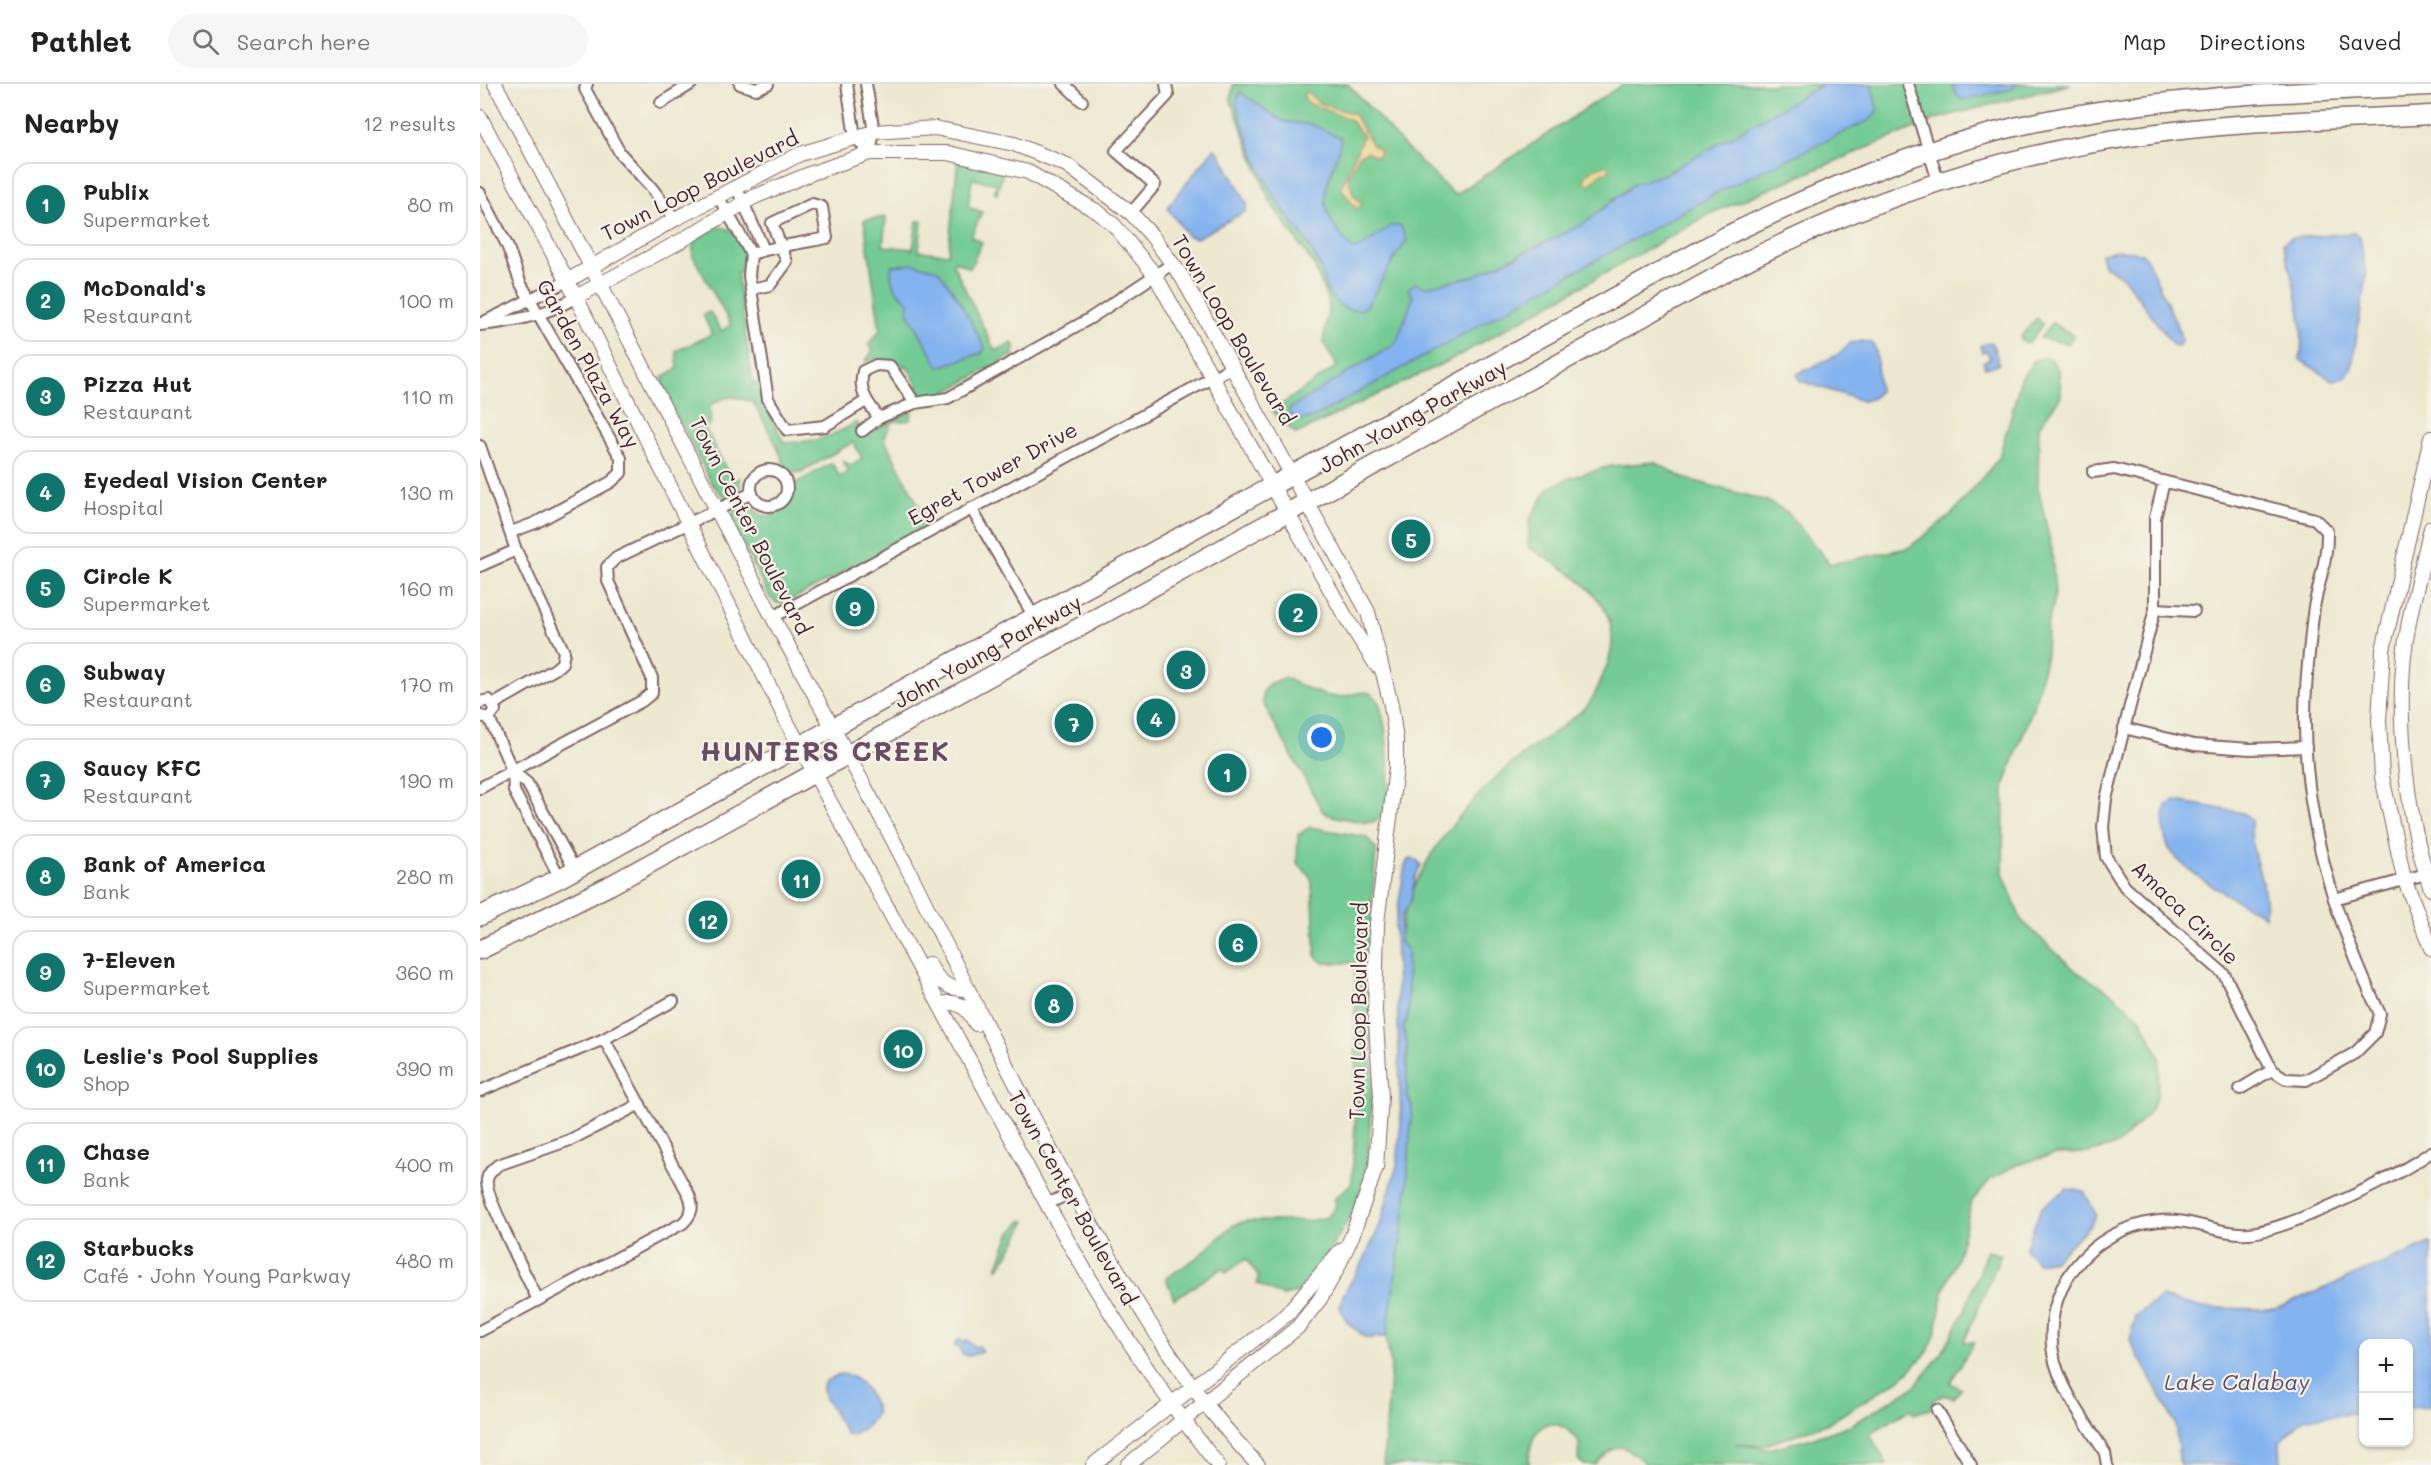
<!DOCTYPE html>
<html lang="en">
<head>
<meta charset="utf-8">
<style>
	:root { --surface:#fff; --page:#f6f6f6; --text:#222; --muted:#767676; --line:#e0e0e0; --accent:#0f766e }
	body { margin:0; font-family:Mali,sans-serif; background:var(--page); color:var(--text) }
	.controls { position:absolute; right:18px; bottom:18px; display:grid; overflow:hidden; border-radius:12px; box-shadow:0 2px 4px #0004 }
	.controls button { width:54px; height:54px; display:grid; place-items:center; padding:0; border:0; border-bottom:2px solid var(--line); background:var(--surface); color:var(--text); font:30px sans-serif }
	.you { position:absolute; left:842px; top:654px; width:21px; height:21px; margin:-15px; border:4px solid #fff; border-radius:50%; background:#1a73e8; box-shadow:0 0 0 9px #1a73e833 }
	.badge { display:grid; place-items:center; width:39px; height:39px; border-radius:50%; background:var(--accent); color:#fff; font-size:20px; font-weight:700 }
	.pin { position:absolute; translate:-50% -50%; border:3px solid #fff; box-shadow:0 2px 6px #0006 }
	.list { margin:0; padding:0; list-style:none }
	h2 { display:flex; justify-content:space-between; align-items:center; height:78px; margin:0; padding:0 24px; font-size:26px }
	h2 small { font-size:20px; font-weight:400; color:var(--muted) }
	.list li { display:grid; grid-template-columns:39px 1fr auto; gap:18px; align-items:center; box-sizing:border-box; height:84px; margin:0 12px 12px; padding:0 12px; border:2px solid var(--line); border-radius:18px }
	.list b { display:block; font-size:22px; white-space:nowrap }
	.list p { margin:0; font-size:20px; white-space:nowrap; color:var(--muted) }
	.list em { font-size:20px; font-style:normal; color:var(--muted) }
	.icon { flex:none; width:33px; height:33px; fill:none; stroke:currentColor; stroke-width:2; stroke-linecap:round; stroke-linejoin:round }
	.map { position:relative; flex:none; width:1951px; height:1381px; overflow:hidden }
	header { display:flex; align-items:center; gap:36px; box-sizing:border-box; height:84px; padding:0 30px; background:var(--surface); border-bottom:2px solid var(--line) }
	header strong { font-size:28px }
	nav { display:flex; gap:33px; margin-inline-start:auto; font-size:21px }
	.search { width:420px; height:54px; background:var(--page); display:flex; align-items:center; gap:15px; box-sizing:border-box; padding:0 21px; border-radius:33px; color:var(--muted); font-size:22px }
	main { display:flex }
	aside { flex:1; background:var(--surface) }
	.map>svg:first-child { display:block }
	.green { fill:#73cc93; stroke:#5e765f; stroke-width:1.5 }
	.sand { fill:#eeda9e; stroke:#9c7c64; stroke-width:1.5 }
	.water { fill:#84b4ef; stroke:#676a8d; stroke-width:1.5 }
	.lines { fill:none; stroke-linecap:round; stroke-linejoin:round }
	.street-casing { stroke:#836564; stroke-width:14 }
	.secondary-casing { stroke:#836564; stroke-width:16 }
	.highway-casing { stroke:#836564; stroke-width:21 }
	.street { stroke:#fff; stroke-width:10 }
	.secondary { stroke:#fff; stroke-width:14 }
	.highway { stroke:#fff; stroke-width:18 }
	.labels { text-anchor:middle; stroke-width:4.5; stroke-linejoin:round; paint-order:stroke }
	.street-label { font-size:21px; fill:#4a1f2b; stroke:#f7f3e8 }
	.water-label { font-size:22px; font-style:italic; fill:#5b4c66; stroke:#f7f3e8 }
	.district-label { font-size:27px; font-weight:bold; letter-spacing:1.5px; fill:#6b4c67; stroke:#f7f3e8 }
</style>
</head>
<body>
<header>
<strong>Pathlet</strong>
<div class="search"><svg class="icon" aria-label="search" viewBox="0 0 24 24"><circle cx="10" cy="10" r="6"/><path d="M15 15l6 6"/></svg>Search here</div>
<nav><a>Map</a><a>Directions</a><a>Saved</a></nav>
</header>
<main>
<aside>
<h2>Nearby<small>12 results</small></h2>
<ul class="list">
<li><span class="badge">1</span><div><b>Publix</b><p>Supermarket</p></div><em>80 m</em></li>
<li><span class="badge">2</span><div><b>McDonald's</b><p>Restaurant</p></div><em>100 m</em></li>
<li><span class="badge">3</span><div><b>Pizza Hut</b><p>Restaurant</p></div><em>110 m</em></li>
<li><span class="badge">4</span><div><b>Eyedeal Vision Center</b><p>Hospital</p></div><em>130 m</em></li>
<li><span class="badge">5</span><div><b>Circle K</b><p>Supermarket</p></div><em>160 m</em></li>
<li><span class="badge">6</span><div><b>Subway</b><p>Restaurant</p></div><em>170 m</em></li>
<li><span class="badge">7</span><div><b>Saucy KFC</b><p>Restaurant</p></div><em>190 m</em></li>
<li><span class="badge">8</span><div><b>Bank of America</b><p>Bank</p></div><em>280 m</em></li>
<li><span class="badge">9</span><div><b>7-Eleven</b><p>Supermarket</p></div><em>360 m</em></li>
<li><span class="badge">10</span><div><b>Leslie's Pool Supplies</b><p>Shop</p></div><em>390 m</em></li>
<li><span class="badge">11</span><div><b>Chase</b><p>Bank</p></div><em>400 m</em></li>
<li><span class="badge">12</span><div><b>Starbucks</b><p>Café · John Young Parkway</p></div><em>480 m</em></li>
</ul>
</aside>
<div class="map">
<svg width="1951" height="1381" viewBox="0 0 1951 1381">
	<rect width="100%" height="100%" fill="#f7f3e8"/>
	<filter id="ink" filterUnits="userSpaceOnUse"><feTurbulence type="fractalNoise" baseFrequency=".0167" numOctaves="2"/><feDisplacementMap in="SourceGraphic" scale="12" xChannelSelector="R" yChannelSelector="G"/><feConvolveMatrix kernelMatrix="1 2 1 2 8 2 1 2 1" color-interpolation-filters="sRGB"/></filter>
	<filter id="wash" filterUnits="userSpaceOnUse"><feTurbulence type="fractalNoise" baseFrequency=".008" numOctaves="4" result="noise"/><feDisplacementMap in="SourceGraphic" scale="24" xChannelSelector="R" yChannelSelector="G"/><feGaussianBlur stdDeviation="1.35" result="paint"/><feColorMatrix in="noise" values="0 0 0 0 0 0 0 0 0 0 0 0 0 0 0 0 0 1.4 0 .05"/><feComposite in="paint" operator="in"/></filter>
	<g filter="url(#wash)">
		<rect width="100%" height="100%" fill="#ede8ce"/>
		<!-- green -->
		<g class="green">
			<path d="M753,0H868L926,64L975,111L1143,0H1591L1456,35L1232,129L976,273L816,350L792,327L857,282L843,258L849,220L834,181L790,118L751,17Z"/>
			<path d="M478,75L518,85L522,93L517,110L514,109L517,100L492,95L488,123L502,128L491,153L502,158L490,184L475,177L473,180L515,267L532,259L535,263L533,271L461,311L436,314L432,306L438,302L426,281L418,285L413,278L396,275L385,278L393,266L388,261L400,246L384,136L406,133L403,162L433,165L437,137H442L439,167L468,170Z"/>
			<path d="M238,143C261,144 268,165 265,186L257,188L273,300H280L282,313L304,359C338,357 348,355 377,338L386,351L432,326L431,336L412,338L404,354L449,442L304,520L297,519L290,514L251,437C252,426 257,423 266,418L281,431L293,432L292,425L305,417L314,400L352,379L360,393L369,387L362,377L371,381L382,374L373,358L321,388L308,390L296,360L273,318C254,312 247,310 230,322L231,339L225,344L252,396L260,394V409L244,413L232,400L183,306V293L198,284L196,267L232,250L223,231L230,228L241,247L251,241L213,172C210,154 223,151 238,143Z"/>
			<path d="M1557,234L1563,240L1549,259L1541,257V252Z"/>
			<path d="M1572,239L1593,251L1588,260L1560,254Z"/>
			<path d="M1565,273L1571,275L1579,287L1581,312L1559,342L1558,404L1572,466L1575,511L1567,543L1566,570L1556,615L1524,702L1523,789L1541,836L1597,888L1633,910L1661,935L1680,973L1677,1012L1668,1030L1637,1061L1608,1069L1576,1070L1536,1081L1511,1095L1492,1117L1478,1172L1463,1208L1456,1248L1448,1268L1423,1293L1349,1339L1282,1362L1255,1360L1288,1365L1333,1354L1371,1341L1434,1303L1462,1269L1485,1226L1507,1166L1521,1171L1484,1258H1494L1470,1299L1481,1305L1474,1314L1464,1311L1453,1316L1450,1325L1434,1330L1430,1325L1390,1350L1407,1381H1167C1143,1360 1138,1355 1116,1381H1104L1098,1376L1099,1358C1072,1323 1048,1343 1049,1381H903L911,1280L905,1249L925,1129L932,1023L927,1011V961L923,944L928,932L927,866L920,858C923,797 970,739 1013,696C1040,669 1077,649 1106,623C1114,616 1118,601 1123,591C1155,524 1097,492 1048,463L1050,435L1068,405L1089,394L1131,382L1175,378L1203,394L1287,417L1307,428L1350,480L1428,464L1471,431L1519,374L1541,295L1554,276Z"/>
			<path d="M805,594C822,601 839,612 857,613C869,614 886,601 896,614C908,629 915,721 900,734C892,741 882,738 873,736C862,734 852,734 843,728L783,619V609L788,600Z"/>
			<path d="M830,743L886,753L896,765L888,877L893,993L888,1077L877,1121L837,1188L820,1208L803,1212L777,1200L778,1192L766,1175L746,1189L742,1184L694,1215L686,1194L719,1172L752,1142L766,1137H828L848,1133L856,1122L854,1115L872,1099L876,1019L875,879H844L836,873L832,799L830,792L817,779L818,751Z"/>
			<path d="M542,1137H546C543,1144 522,1183 517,1185L530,1150Z"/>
		</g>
		<!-- sand -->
		<g class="sand">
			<path d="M827,8L839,19L874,30L892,61L900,66L898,73L887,68L879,71L868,93L874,112L883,120L876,125L861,104L883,52L869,35L827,19L823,10Z"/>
			<path d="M1129,81V87L1122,89L1110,100L1104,99C1104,85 1119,83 1129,81Z"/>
		</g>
		<!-- water -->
		<g class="water">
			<path d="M1343,0H1391L1398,27L1390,36L1240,107L833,334L821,336L811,333L809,325L916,259L933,213L928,205L935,199L945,203L994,192L1102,141L1154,100L1187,89Z"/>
			<path d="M1472,0H1537L1532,5L1482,16L1476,10Z"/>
			<path d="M760,8L802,37L833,41L861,54C857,85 834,108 853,140C859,150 865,159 874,166L878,165L911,142H921L927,157L917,170L887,222C875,230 865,226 855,217C842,205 845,190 837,176C826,154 809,135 796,115C784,96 762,43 757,21C756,17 758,13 760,8Z"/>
			<path d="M734,65L739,68L767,120L766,127L717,154L708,152L688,125L689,121Z"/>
			<path d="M1874,149L1880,153L1886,192L1872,283L1865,294L1852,296L1820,276C1827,236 1812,197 1803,159L1811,154Z"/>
			<path d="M1636,166L1662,169L1668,177L1699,246L1701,256L1699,262L1693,261L1644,194L1624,181L1621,170Z"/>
			<path d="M434,180L458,186L478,214L505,264L502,269L459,283L428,228L429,218C415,207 410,200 411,182Z"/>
			<path d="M1382,257L1392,259L1396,266L1399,307L1393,314L1383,317L1320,297L1317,290L1357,271L1371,259Z"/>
			<path d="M1512,258L1519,280L1505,284L1503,278L1510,275L1507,267L1502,268L1500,262Z"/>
			<path d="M1696,717L1763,729L1771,735C1771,745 1771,756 1773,765C1778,787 1788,809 1785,832C1761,819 1698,786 1688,762C1682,747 1683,736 1686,721Z"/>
			<path d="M929,775L937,776L941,781L935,793L931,816L921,834L920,858L927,866L928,932L923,944L927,961V1011L932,1023L925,1129L906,1253L886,1254L867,1238L860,1223L863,1211L883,1178L900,1141L917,1081L921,1039L915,843L925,781Z"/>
			<path d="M1586,1105L1604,1107L1616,1131L1610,1141L1574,1176L1558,1179L1545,1165L1561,1124Z"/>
			<path d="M1951,1159V1322L1929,1324L1928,1260H1884L1883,1329L1825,1334L1800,1357L1801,1381H1700L1695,1339L1650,1257L1655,1232L1681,1213L1722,1224L1795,1225Z"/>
			<path d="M479,1255L484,1259L487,1256L495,1263L499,1262L502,1268L488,1272L482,1270L480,1265L474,1261Z"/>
			<path d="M360,1290C381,1291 391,1310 397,1328L388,1341L372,1352L366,1350L345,1314L342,1302L346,1297Z"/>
		</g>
	</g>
	<g filter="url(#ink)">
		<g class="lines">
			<defs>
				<g id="street">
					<path d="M107,0L105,5L140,69L171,103L195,135"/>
					<path d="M260,0L276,5L288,0"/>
					<path d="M367,0L375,53L390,69"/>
					<path d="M386,0L394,48L390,69"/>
					<path d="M584,0L602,17"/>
					<path d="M1428,0L1458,97"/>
					<path d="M181,19L211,0"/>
					<path d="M256,102L284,166"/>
					<path d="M0,109L27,161L41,200L141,374V389L131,398L55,439L31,448"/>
					<path d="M238,112L271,170L269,192L271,205L290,201L307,178L292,139L332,120L342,123L347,154C322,159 296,162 271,170"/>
					<path d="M651,129L675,101L636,67L688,11L686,0"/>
					<path d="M271,205L288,315L307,346L345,342L386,317"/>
					<path d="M2,239L87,197"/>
					<path d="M0,241C33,238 67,231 96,213"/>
					<path d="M399,334C387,318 378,307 383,287L396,281L410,282L435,319"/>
					<path d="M382,347L399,334L435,319L468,314L609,235L692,180"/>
					<path d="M0,362L36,466L84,568L82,579L75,585L14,620"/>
					<circle cx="289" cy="404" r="18"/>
					<path d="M1613,388L1634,385L1835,435L1847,447C1848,473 1839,498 1834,523C1831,546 1829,569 1827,591C1816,708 1850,826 1900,930L1895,949L1875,969L1826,996L1806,995L1792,986L1744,890L1645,803L1626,773L1623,743L1626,715L1675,525V434L1684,398"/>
					<path d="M491,424L554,533"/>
					<path d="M0,482L36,466"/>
					<path d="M1675,525L1714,527"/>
					<path d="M293,533L752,283"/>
					<path d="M0,618L9,616L15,626L9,634L0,632"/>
					<path d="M9,634L33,688L34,707L80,794"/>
					<path d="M1644,644L1714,661L1770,665L1826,663"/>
					<path d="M33,688L47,699L95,786"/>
					<path d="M0,704L162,617L172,609V594L128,497L127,483L136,474L272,409"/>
					<path d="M1854,815L1946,790"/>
					<path d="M1760,1005L1792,986"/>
					<path d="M0,1007L124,955L193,917"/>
					<path d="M567,1120L593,1108"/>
					<path d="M58,1216C49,1197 4,1111 7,1096C8,1089 13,1085 18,1081L90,1056L160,1020"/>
					<path d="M0,1247L203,1139C212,1130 214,1123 209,1111L124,955"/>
					<path d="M1457,1326L1491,1381"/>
					<path d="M1627,1381L1625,1369C1608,1341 1584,1310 1575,1278C1557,1208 1610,1144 1679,1137C1710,1133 1738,1151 1769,1149C1808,1146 1919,1092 1951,1068"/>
				</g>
				<g id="secondary">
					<path d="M15,0C109,175 198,352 290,528C336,615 385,700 429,787C487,903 544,1020 607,1133C656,1220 708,1308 778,1381"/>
					<path d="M0,33L96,213L307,638L567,1120C617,1211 673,1300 738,1381"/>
					<path d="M87,197L195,135L320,70L394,48L455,44L534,60L587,81L651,129L672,152L702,193L888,528L911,621L916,656V684L897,839L895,927L901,1012L896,1083L872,1152L856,1187L840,1215L818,1243L648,1381"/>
					<path d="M96,213L199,158L274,113L332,89L390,69H468L548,88L618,128L634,141L675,191L865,532L897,582"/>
					<path d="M1951,354L1903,566L1899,637L1902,693L1924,794L1951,864"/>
					<path d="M1951,444C1944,475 1935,506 1929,538C1913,618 1925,728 1951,805"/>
					<path d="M449,880C457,896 467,906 486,905"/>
					<path d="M461,920C479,915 488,925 496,940"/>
					<path d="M613,1381L806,1231L860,1167"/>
				</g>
				<g id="highway">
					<path d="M0,832L80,794L1246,152C1345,104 1448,61 1557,38C1687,11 1819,8 1951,2"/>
					<path d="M0,866L129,802L1245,188C1379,118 1520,70 1670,50C1763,37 1858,36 1951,31"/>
				</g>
			</defs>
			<!-- street casing -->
			<use href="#street" class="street-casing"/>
			<!-- secondary casing -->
			<use href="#secondary" class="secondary-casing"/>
			<!-- highway casing -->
			<use href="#highway" class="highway-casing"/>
			<!-- street -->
			<use href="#street" class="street"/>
			<!-- secondary -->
			<use href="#secondary" class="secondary"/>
			<!-- highway -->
			<use href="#highway" class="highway"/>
		</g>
	</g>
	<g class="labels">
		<!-- street labels -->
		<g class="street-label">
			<text transform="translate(220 102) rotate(-27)" y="7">Town Loop Boulevard</text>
			<text transform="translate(753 246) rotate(59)" y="7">Town Loop Boulevard</text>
			<text transform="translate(108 280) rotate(61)" y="7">Garden Plaza Way</text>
			<text transform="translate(933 333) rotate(-29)" y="7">John Young Parkway</text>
			<text transform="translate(513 390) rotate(-29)" y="7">Egret Tower Drive</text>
			<text transform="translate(270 442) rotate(63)" y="7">Town Center Boulevard</text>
			<text transform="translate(508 568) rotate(-29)" y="7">John Young Parkway</text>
			<text transform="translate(1705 829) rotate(44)" y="7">Amaca Circle</text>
			<text transform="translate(879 927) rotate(-89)" y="7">Town Loop Boulevard</text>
			<text transform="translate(592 1114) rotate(61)" y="7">Town Center Boulevard</text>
		</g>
		<!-- water labels -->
		<g class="water-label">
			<text x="1757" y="1306">Lake Calabay</text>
		</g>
		<!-- district labels -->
		<g class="district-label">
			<text x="345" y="677">HUNTERS CREEK</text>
		</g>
	</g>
</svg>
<div class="controls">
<button>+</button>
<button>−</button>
</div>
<div class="you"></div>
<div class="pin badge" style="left:747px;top:689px">1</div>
<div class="pin badge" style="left:818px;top:529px">2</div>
<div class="pin badge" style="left:706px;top:586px">3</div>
<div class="pin badge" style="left:676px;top:634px">4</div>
<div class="pin badge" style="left:931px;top:455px">5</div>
<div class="pin badge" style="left:758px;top:859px">6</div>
<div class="pin badge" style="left:594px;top:639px">7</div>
<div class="pin badge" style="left:574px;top:920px">8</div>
<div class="pin badge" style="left:375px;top:523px">9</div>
<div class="pin badge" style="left:423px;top:965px">10</div>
<div class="pin badge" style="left:321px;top:795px">11</div>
<div class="pin badge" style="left:228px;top:836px">12</div>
</div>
</main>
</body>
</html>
